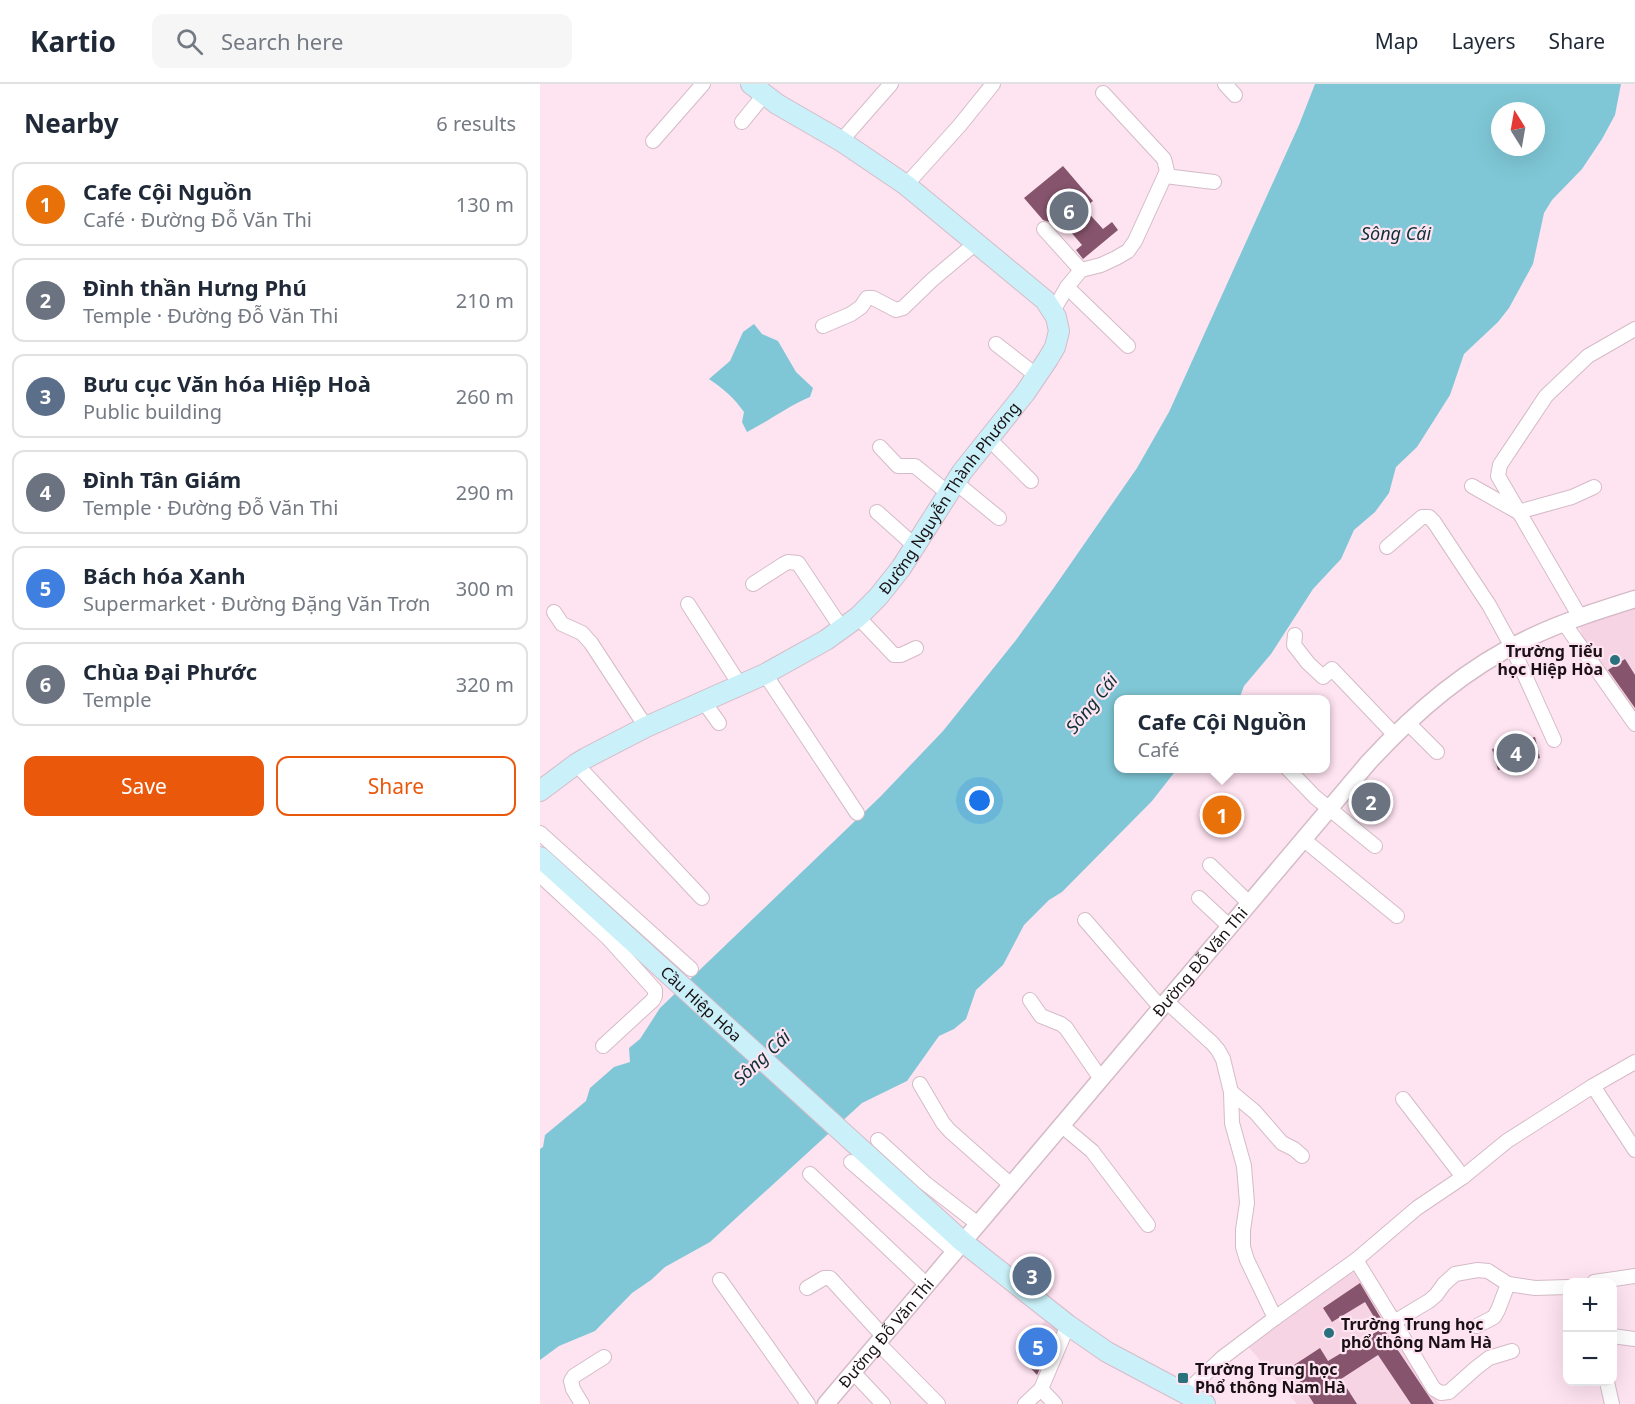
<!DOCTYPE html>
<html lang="en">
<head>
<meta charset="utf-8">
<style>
	:root { --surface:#fff; --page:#f6f6f7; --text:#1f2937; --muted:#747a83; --line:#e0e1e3; --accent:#ea580c }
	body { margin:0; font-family:"Noto Sans",sans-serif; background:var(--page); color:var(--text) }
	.controls { position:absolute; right:18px; bottom:18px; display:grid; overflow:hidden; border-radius:12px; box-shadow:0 6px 24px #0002 }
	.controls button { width:54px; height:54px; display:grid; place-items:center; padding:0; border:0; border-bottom:2px solid var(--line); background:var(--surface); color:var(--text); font:30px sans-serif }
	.compass { position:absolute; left:951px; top:18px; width:54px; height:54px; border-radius:50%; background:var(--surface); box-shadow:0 6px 24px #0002; rotate:349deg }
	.you { position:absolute; left:440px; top:717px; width:21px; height:21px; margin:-15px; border:4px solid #fff; border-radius:50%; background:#1a73e8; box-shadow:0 0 0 9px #1a73e833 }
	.badge { display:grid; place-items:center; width:39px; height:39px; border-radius:50%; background:var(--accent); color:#fff; font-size:20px; font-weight:700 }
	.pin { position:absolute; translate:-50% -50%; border:3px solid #fff; box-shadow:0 2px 6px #0006 }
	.popup { position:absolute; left:574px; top:611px; width:216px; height:78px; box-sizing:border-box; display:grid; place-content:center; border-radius:12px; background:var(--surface); filter:drop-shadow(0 2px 4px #0005); font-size:20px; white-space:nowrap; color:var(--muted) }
	.popup b { font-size:22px; color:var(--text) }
	.popup::after { content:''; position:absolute; left:50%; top:100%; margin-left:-12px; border:12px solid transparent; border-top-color:var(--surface) }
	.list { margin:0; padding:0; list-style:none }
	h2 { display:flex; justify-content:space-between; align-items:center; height:78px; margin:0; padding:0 24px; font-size:26px }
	h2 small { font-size:20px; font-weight:400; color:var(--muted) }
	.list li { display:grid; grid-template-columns:39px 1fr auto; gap:18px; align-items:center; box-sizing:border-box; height:84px; margin:0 12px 12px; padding:0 12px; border:2px solid var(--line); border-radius:12px }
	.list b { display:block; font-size:22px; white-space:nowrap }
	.list p { margin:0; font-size:20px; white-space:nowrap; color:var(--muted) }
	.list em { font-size:20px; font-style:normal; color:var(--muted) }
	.actions { display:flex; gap:12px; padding:18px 24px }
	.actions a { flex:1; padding:14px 0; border:2px solid var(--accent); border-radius:12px; text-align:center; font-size:21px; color:var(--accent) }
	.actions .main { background:var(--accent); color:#fff }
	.icon { flex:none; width:33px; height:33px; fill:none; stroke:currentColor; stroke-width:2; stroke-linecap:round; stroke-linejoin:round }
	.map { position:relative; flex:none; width:1095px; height:1320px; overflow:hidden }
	header { display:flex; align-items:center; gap:36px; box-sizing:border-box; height:84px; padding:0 30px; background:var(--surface); border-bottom:2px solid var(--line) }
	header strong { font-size:28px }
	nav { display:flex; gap:33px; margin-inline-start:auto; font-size:21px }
	.search { width:420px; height:54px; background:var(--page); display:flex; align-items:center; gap:15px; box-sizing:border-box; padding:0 21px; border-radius:12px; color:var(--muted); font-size:22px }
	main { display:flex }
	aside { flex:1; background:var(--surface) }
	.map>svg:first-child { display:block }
	.built { fill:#f6d4e4 }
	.water { fill:#7fc7d6; fill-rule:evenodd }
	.building { fill:#86546d }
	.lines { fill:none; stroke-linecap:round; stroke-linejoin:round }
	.minor-casing { stroke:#d5bbc7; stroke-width:16 }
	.tertiary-casing { stroke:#d5bbc7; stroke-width:19 }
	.secondary-casing { stroke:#d5bbc7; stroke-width:22 }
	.minor { stroke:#fff; stroke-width:14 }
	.tertiary { stroke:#fff; stroke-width:16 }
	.secondary { stroke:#caf1f9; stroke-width:20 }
	.poi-dot { fill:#2a717e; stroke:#fee3f0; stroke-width:2 }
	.labels { text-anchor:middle; stroke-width:4.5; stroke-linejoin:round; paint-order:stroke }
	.street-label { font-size:16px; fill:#1a1115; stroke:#fee3f0 }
	.poi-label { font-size:16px; font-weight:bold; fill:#1a1115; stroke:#fee3f0; text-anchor:start }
	.water-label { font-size:18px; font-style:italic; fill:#0d3138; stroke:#fee3f0 }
</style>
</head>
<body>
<header>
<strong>Kartio</strong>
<div class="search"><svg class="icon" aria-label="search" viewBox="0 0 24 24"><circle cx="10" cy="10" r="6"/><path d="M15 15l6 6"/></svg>Search here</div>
<nav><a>Map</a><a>Layers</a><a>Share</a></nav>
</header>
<main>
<aside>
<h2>Nearby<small>6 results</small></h2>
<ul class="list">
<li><span class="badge" style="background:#e8710a">1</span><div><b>Cafe Cội Nguồn</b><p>Café · Đường Đỗ Văn Thi</p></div><em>130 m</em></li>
<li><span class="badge" style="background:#6b7280">2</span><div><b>Đình thần Hưng Phú</b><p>Temple · Đường Đỗ Văn Thi</p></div><em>210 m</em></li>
<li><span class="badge" style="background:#5c6f8a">3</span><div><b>Bưu cục Văn hóa Hiệp Hoà</b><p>Public building</p></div><em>260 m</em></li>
<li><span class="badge" style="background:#6b7280">4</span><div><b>Đình Tân Giám</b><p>Temple · Đường Đỗ Văn Thi</p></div><em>290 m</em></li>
<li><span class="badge" style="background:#3f7fe0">5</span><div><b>Bách hóa Xanh</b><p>Supermarket · Đường Đặng Văn Trơn</p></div><em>300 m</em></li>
<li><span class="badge" style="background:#6b7280">6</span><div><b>Chùa Đại Phước</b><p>Temple</p></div><em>320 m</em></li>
</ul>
<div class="actions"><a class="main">Save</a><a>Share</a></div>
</aside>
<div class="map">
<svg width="1095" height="1320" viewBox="0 0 1095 1320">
	<rect width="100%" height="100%" fill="#fee3f0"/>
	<!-- built -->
	<g class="built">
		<path d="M1095,517V633L1045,562L1038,537Z"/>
		<path d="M815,1183L899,1320H757L707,1261Z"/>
		<path d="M508,1234L522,1245L501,1294L476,1268Z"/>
	</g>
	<!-- water -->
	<g class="water">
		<path d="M775,0H1081L1075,31L1062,55L1042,85L1012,116L1004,129L993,180L969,224L958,238L924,270L910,311L877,363L856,383L849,409L835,428L814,446L801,475L773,505L731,570L704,602L699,615L578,616V684L637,685L612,717L522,808L509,816L484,841L463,881L436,906L426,935L414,945L399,952L367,997L322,1019L170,1158L125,1183L111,1196L92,1209L55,1247L19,1262L0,1276V1065L3,1063L5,1051L46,1017L50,1004L74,983L90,978L89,964L100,955L120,924L340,713L403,647L476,556L513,505L597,384L629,328L759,41ZM960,27H996V63H960Z"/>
		<path d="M214,240L222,250L238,257L256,288L273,304L270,313C248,322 229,337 207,348L202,338L204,328C194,314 184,305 169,295L190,277L203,248Z"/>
	</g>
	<!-- building -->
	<g class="building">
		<path d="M523,82L553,117L544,124L563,145L572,138L578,146L543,175L536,166L542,161L517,132L509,138L503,136L484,114Z"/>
		<path d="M1085,575L1095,591V624L1068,586Z"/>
		<path d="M995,653L1000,674L958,686L952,665Z"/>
		<path d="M833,698L850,712L829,739L811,725Z"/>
		<path d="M488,1178L507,1193L501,1200L482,1186Z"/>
		<path d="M820,1199L842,1236L837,1238L825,1218L792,1238L783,1224Z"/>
		<path d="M499,1244L513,1254L497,1291L476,1268Z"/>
		<path d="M843,1244L894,1320H871L838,1271L801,1295L817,1320H774L751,1283L780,1264L788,1277Z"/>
	</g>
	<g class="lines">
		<defs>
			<g id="minor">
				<path d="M685,0L695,11"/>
				<path d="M202,38L224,11"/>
				<path d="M113,57L163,0"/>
				<path d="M301,57L351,0"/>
				<path d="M625,92L674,98"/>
				<path d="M366,101L420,41L453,0"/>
				<path d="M504,145L541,186"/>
				<path d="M527,203L588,262"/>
				<path d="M513,227L527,203L541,186L561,181L576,174L588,167L595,157L627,87L624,75L563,9"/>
				<path d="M283,242L311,230L321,223L327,214H333L356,226L363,224L392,196L437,158"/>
				<path d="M456,260L497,292"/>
				<path d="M448,354L491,397"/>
				<path d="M340,363L358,382H375L408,409"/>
				<path d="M415,398L459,434"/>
				<path d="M932,402L978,428L1032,413L1054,403"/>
				<path d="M337,428L375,462"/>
				<path d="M847,463L882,433H889L894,438L949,521L972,563L1014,656"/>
				<path d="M213,500L244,480L248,478L258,479L302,545"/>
				<path d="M148,520L200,601"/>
				<path d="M14,528L22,540L42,549L51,559L106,643"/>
				<path d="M318,533L354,571H361L376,564"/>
				<path d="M1040,533L958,392L960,381L1006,312L1048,272L1095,245"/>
				<path d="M1024,539L1095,640"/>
				<path d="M755,551L754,561L768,579L783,593L792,585L854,650"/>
				<path d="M225,590L317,729"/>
				<path d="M164,618L179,639"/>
				<path d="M867,638L897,668"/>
				<path d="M36,680L162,814"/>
				<path d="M747,684L775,713L835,762"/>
				<path d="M0,749L151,885"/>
				<path d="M763,755L857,832"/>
				<path d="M670,781L709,819"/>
				<path d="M0,791L68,854L115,906V912L113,916L63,962"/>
				<path d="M659,814L689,842"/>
				<path d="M545,836L621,924"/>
				<path d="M490,916L501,932L521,940L526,944L561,995"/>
				<path d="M626,917L672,959L678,966L683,975L691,1008L692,1039L704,1082L707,1119L703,1146V1163L707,1176L735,1234"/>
				<path d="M380,1000L403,1039L410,1047L471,1101"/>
				<path d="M1053,1002L1095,1066"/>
				<path d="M691,1008L715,1028L742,1059L754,1065L762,1072"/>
				<path d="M863,1015L923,1093"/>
				<path d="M521,1041L552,1067L608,1141"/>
				<path d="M338,1056L385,1099L438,1140"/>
				<path d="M311,1078L415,1168"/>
				<path d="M270,1090L387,1201"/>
				<path d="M816,1176L854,1238L889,1217L896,1211L904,1200L915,1190L938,1186L948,1187L968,1200L995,1204L1028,1203"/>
				<path d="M180,1196L268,1320"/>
				<path d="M1054,1198L1095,1192"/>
				<path d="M267,1204L284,1194H290L343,1252"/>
				<path d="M854,1238L894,1305L901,1309L909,1308L936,1284L949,1274L972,1267"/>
				<path d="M937,1242L954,1233L958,1226L968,1200"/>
				<path d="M1072,1252L1095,1255"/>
				<path d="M338,1259L398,1320"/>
				<path d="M313,1288L343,1320"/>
				<path d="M1067,1298L1072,1320"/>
				<path d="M644,1310L682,1274L735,1234L816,1176L877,1124L923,1093L967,1057L1053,1002L1095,978"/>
				<path d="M42,1320L33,1305L31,1297L34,1292L64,1273"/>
				<path d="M485,1320L501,1305"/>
				<path d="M515,1320L501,1305L528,1241"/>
			</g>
			<g id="tertiary">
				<path id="s1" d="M286,1320L828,679C876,627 927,583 991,553C1025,537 1060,526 1095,515"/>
			</g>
			<g id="secondary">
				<path id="s2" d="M0,707L36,680L46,674L106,643L225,590L286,556L318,533L338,513L361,484L422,388L485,309L508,275L515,263L519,247L516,233L505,216L366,101L301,57L237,20L211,0"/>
				<path id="s3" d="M0,773L423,1158L528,1241L567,1268L665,1320"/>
			</g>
		</defs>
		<!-- minor casing -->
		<use href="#minor" class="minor-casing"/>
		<!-- tertiary casing -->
		<use href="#tertiary" class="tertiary-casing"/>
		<!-- secondary casing -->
		<use href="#secondary" class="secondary-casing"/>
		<!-- minor -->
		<use href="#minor" class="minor"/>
		<!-- tertiary -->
		<use href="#tertiary" class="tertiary"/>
		<!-- secondary -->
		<use href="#secondary" class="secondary"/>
	</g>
	<!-- markers -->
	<g class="poi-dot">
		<circle cx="1075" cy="576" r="6"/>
		<circle cx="789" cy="1249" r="6"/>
		<rect x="637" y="1288" width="12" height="12" rx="3"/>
	</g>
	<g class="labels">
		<!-- street labels -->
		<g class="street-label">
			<text dy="6" stroke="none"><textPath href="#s2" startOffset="514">Đường Nguyễn Thành Phương</textPath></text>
			<text dy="6" stroke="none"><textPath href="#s1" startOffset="579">Đường Đỗ Văn Thi</textPath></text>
			<text dy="6" stroke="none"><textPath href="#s3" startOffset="218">Cầu Hiệp Hòa</textPath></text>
			<text dy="6" stroke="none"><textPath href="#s1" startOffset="93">Đường Đỗ Văn Thi</textPath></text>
		</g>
		<!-- poi labels -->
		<g class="poi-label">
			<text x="1063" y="573" text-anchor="end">Trường Tiểu<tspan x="1063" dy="18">học Hiệp Hòa</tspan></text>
			<text x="801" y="1246">Trường Trung học<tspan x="801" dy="18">phổ thông Nam Hà</tspan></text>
			<text x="655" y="1291">Trường Trung học<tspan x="655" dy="18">Phổ thông Nam Hà</tspan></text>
		</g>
		<!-- water labels -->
		<g class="water-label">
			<text x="856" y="156">Sông Cái</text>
			<text transform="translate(552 620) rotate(-51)" y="6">Sông Cái</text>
			<text transform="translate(222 974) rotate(-43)" y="6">Sông Cái</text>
		</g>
	</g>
</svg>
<div class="controls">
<button>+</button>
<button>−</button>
</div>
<svg class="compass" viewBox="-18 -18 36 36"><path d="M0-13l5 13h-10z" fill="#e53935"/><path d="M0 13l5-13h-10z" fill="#747a83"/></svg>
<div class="you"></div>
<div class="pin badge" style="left:682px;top:731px;background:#e8710a">1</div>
<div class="popup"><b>Cafe Cội Nguồn</b>Café</div>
<div class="pin badge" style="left:831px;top:718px;background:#6b7280">2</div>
<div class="pin badge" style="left:492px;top:1192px;background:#5c6f8a">3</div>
<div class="pin badge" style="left:976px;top:669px;background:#6b7280">4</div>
<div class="pin badge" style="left:498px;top:1263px;background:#3f7fe0">5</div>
<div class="pin badge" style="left:529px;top:127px;background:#6b7280">6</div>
</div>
</main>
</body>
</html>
